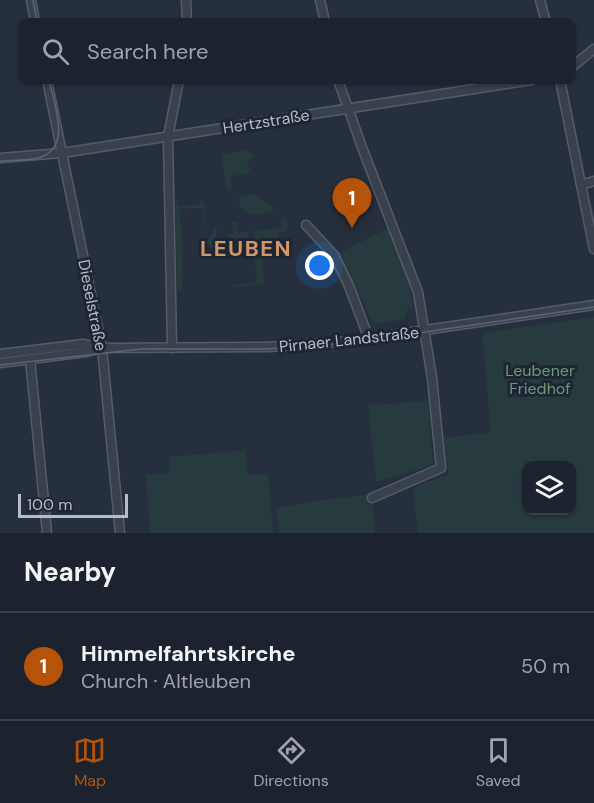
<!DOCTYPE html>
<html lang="en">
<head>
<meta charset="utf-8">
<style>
	:root { --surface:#1c232e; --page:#252b36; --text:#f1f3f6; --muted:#a0a4aa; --line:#3a404a; --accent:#b45309 }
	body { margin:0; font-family:"DM Sans",sans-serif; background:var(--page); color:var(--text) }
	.controls { position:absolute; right:18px; bottom:18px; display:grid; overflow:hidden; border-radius:12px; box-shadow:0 2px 4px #0004 }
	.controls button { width:54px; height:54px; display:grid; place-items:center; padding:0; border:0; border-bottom:2px solid var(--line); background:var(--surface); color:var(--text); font:30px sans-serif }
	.scale { position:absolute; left:18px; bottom:15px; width:110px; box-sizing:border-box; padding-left:6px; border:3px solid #b5bdc8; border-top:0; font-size:16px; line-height:21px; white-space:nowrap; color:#b5bdc8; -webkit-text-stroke:4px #1e2633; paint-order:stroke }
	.you { position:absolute; left:320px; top:266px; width:21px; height:21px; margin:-15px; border:4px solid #fff; border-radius:50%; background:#1a73e8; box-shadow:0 0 0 9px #1a73e833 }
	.badge { display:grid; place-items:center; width:39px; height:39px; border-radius:50%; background:var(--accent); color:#fff; font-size:20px; font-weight:700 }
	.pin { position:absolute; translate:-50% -50px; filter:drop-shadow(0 2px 3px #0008) }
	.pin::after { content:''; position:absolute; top:32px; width:21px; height:18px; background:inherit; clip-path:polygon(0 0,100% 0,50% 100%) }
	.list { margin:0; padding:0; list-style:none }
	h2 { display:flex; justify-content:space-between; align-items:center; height:78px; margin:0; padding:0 24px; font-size:26px }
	h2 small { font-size:20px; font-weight:400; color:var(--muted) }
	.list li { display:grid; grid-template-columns:39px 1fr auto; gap:18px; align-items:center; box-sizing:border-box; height:108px; padding:0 24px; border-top:2px solid var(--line) }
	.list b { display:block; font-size:22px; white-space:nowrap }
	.list p { margin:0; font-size:20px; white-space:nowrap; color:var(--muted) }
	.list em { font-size:20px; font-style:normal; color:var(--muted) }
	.icon { flex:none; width:33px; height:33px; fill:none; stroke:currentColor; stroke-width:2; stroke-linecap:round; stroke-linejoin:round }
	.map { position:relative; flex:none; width:594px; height:533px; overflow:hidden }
	.search { position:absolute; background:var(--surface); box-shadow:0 2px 4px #0004; left:18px; right:18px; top:18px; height:66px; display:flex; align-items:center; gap:15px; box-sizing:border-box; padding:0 21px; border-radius:12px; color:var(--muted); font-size:22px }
	.sheet { height:186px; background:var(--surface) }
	nav { display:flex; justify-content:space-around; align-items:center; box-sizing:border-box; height:84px; border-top:2px solid var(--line); background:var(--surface); font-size:16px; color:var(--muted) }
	nav a { display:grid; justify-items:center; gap:3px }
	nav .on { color:var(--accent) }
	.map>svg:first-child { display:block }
	.green { fill:#273b3e; fill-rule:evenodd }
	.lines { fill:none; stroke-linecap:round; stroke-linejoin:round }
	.minor-casing { stroke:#545c68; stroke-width:11 }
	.minor { stroke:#39414d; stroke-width:8 }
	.tram { stroke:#5c6574; stroke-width:1.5 }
	.labels { text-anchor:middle; stroke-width:6; stroke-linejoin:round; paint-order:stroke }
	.street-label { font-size:16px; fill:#b5bdc8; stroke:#1e2633 }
	.park-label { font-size:16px; fill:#6e9878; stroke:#1e2633 }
	.district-label { font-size:22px; font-weight:bold; letter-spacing:1.5px; fill:#d09769; stroke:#1e2633 }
</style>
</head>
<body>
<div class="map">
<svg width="594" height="533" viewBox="0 0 594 533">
	<rect width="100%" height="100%" fill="#262f3d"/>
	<!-- green -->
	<g class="green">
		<path d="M247,150L255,157L246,164L251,170L246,174L230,176L232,189H226L222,154Z"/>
		<path d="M246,194L256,195L275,209C263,218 236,217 239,197Z"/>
		<path d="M175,200H178V206L200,205V200L203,201L205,205V225L197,224H204L203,208L180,209V224H182V290L177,291Z"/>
		<path d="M281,216L287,218L288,228L287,231L277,233L278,242L261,244L264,284L233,288L232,285L257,283L254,255L235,256L234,241L227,234L233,233L232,224L229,223L237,221L238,233L249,232L248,238L252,240L255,237L252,231L282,228Z"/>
		<path d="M217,225L216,242L226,241L225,236L232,242L233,256L206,259L205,257L212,256L211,245L205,244V241L207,242Z"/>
		<path d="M389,228L409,282L413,309L406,310V316L404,319L374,324L337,254Z"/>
		<path d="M594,317V533H418L413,489L425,482L448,475L443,438L491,432L482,333ZM526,466H572V511H526Z"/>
		<path d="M428,401L433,465L376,482L368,405Z"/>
		<path d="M245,450L248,475L268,474L273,533H150L146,475L170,473L169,457Z"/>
		<path d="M372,494L375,533H279L276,508L322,500Z"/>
	</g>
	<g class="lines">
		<defs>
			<g id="minor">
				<path d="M31,0L35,22"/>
				<path d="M186,0L187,22"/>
				<path d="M320,0L325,22"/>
				<path d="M540,0L546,22"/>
				<path d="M572,67L594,49"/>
				<path d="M47,80L102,348L120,533"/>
				<path d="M338,80L363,150L418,292L432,378L441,468L372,498"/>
				<path d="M560,80L594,249"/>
				<path d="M0,158L62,153L532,80"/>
				<path d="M581,185L594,181"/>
				<path d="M306,225L334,255L349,286L369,339"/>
				<path d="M172,348L168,137L179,80"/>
				<path d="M0,354L83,344L102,348"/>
				<path d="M30,359L47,533"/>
				<path d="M0,363L86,352L102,348L267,347L351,341L594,305"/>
			</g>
		</defs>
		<!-- minor casing -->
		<use href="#minor" class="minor-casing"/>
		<!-- minor -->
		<use href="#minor" class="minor"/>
		<!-- tram -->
		<g class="tram">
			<path d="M33,0L37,22"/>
			<path d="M0,161C12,160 26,161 38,158C73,149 54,104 49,80"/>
			<path d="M0,365L141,349H267L351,343L594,307"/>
		</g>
	</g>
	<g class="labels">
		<!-- street labels -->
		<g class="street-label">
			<text transform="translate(266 121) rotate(-9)" y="6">Hertzstraße</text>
			<text transform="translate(93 305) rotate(79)" y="6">Dieselstraße</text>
			<text transform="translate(349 339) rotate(-6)" y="6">Pirnaer Landstraße</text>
		</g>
		<!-- park labels -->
		<g class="park-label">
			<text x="540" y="376">Leubener<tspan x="540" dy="18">Friedhof</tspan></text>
		</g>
		<!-- district labels -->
		<g class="district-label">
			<text x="246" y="256">LEUBEN</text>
		</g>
	</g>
</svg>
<div class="controls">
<button><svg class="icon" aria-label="layers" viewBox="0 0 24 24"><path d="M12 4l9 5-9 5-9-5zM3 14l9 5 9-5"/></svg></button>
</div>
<div class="scale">100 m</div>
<div class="you"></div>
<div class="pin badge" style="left:352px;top:228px">1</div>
<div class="search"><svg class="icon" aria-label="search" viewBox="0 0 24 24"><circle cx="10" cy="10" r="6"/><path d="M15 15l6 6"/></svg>Search here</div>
</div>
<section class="sheet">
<h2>Nearby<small></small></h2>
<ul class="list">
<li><span class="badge">1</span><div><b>Himmelfahrtskirche</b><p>Church · Altleuben</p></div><em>50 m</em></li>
</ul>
</section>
<nav>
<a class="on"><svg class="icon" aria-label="map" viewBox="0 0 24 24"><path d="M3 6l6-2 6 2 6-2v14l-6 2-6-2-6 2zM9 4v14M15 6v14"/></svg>Map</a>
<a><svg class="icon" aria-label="directions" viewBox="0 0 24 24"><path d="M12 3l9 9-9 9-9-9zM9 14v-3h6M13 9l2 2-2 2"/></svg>Directions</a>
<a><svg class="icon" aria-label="saved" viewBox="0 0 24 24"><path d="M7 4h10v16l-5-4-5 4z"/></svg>Saved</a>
</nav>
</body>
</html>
